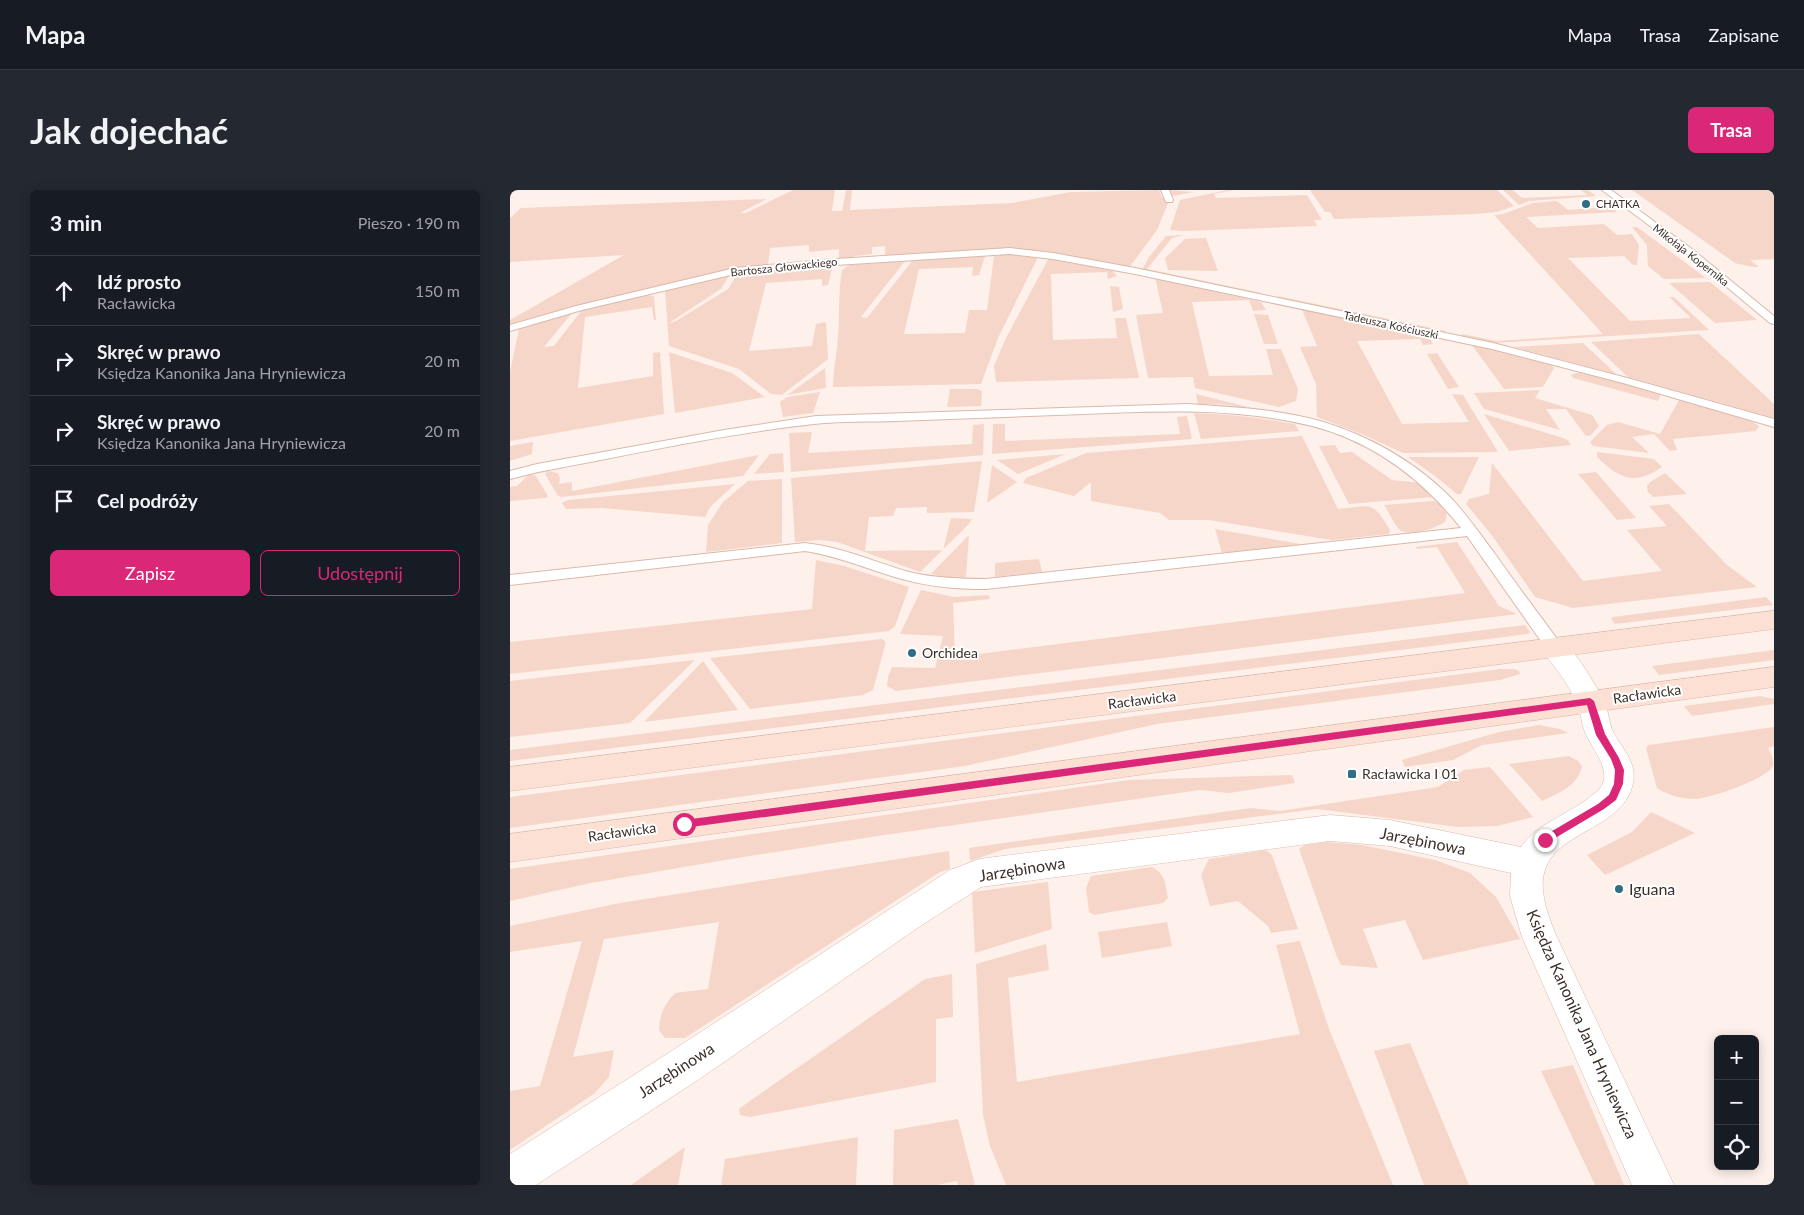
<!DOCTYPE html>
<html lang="pl">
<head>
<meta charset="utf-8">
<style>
	:root { --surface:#171b24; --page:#242831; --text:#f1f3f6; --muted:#9ea1a6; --line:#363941; --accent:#db2777 }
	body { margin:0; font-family:Lato,sans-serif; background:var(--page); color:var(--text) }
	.controls { position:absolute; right:15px; bottom:15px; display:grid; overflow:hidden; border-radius:8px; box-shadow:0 2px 12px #0003 }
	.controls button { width:45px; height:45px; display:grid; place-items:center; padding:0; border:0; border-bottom:1px solid var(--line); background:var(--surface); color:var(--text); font:25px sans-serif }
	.stop { position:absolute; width:15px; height:15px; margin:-11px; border:4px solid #db2777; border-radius:50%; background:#fff }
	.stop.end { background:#db2777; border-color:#fff; box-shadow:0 1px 5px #0008 }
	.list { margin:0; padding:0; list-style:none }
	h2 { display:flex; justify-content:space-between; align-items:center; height:65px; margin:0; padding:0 20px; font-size:21px }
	h2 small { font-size:16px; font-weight:400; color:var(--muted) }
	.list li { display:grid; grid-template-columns:32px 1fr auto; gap:15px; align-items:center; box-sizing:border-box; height:70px; padding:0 20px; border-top:1px solid var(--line) }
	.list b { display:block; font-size:19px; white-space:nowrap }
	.list p { margin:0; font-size:16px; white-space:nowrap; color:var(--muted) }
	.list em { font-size:16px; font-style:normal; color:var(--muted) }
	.actions { display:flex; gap:10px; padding:15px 20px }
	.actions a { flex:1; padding:11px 0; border:1px solid var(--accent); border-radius:8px; text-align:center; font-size:18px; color:var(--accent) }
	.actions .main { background:var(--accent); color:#fff }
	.icon { flex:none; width:28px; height:28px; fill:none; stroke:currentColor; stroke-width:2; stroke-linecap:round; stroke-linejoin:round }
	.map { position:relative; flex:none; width:1264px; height:995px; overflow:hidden; border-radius:8px }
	header { display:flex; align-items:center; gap:30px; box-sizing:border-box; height:70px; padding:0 25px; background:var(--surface); border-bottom:1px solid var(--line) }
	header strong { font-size:24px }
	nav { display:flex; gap:28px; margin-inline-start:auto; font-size:18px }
	.intro { display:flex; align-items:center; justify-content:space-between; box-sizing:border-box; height:120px; padding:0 30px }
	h1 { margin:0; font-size:35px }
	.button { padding:12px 22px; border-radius:8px; background:var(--accent); color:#fff; font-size:18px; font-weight:700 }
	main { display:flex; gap:30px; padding:0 30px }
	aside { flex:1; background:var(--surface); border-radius:8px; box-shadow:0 2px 12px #0003 }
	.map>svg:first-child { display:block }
	.green { fill:#f6d6c9 }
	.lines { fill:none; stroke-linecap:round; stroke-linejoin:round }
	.lane-casing { stroke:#dab9ab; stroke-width:2 }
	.street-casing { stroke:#dab9ab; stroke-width:1 }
	.secondary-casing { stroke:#dab9ab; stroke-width:1 }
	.lane { fill:#fff; fill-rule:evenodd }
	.street { fill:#fff; fill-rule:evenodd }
	.secondary { fill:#fde0d4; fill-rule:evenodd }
	.route { fill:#db2777 }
	.poi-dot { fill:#306e84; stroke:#fff; stroke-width:2 }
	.labels { text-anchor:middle; stroke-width:4; stroke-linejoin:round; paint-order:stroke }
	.far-poi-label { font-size:11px; fill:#3c2f2a; stroke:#fff; text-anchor:start }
	.far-street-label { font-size:11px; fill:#3c2f2a; stroke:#fff }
	.poi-label { font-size:14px; fill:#3c2f2a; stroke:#fff; text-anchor:start }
	.street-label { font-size:14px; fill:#3c2f2a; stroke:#fff }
	.near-street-label { font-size:16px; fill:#3c2f2a; stroke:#fff }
	.near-poi-label { font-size:16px; fill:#3c2f2a; stroke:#fff; text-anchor:start }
</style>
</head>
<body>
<header>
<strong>Mapa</strong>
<nav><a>Mapa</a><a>Trasa</a><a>Zapisane</a></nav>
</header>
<div class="intro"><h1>Jak dojechać</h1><a class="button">Trasa</a></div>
<main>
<aside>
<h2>3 min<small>Pieszo · 190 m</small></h2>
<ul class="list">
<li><svg class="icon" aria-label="ahead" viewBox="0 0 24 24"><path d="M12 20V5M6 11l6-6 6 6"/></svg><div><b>Idź prosto</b><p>Racławicka</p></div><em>150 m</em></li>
<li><svg class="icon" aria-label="right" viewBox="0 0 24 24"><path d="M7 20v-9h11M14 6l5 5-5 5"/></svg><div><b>Skręć w prawo</b><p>Księdza Kanonika Jana Hryniewicza</p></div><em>20 m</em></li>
<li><svg class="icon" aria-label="right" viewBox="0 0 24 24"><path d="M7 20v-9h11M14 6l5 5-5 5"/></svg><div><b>Skręć w prawo</b><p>Księdza Kanonika Jana Hryniewicza</p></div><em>20 m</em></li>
<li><svg class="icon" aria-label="arrive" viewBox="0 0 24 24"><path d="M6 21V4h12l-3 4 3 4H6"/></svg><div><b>Cel podróży</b></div></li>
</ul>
<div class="actions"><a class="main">Zapisz</a><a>Udostępnij</a></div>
</aside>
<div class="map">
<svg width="1264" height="995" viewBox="0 0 1264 995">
	<rect width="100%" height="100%" fill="#fef0ea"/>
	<!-- green -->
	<g class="green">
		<path d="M283,0H325L322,21H332L336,0H342L340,20L502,13L561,2L649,0L652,8L663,6L659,0L684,2L663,6L658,13L647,40L619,78L499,58L375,66V56L362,57V64L344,66V69L329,70V59L299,62V55L260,58L258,76L83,113L0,134V130L114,65L0,72V28L11,18L257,9L230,23H236Z"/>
		<path d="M718,0H724L704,4L706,8L797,5L812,30H804L807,36L673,41L660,40L670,10Z"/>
		<path d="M800,0H987L1004,16L987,22L966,24L824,29L820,22H815Z"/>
		<path d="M993,0H1003L1012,8L1077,5L1071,0H1078L1086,6L1019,11L1009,15Z"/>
		<path d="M1122,0H1264V69L1240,70L1249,77C1241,77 1233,75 1225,73Z"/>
		<path d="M1047,11L1058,20L1100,17L1107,22L1016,27L1028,38L1094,34L1107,45L1122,44L1129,55L1127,75H1123L1114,66L1058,68L1120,131L1181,128L1159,107H1164L1199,140L985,153L951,146L952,144L987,151L1093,144L984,25L993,24L1023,13Z"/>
		<path d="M1122,37H1127L1196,88L1154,89L1138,76L1137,55Z"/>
		<path d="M675,45L662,48L637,79L752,103L745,104L632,80L639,67L656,46Z"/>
		<path d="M696,48L708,81L658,80L655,68L675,49Z"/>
		<path d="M491,64L529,65L488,148L471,194L323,197C323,180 327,164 328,146C330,124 328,102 332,80L339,75L395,71L351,127L357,128L403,70L475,66L469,85L462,86L463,77L409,79L394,144L455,143L459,120H477L484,66H490Z"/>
		<path d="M540,66L601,79L607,86L598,89L597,82L541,84L543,150L607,148L605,128H616L629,188L486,192L484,176L496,148Z"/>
		<path d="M317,77L322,79L318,95L312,96V89L256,93L239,161L302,156L306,134L316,132L318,169L272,205L261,204L229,179L159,156L155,100L220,84L211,99L159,133L166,131L218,99L228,83Z"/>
		<path d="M645,87L751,112L756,120L743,121L739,110L682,112L699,186L763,185L756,159H771L788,199L786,211L769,217L685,198L683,187L638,188L626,125L653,123Z"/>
		<path d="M1200,92L1247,130L1205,133L1159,93Z"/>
		<path d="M600,96L609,97L613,119L603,122Z"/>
		<path d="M131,105L144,106L146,130H144L142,117L75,127L68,198L143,186V163L150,162L154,224L0,251V182L9,139L62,123L34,157L44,156L72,120Z"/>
		<path d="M767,106L936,141L935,142L772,109Z"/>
		<path d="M791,117L919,147L923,154L913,155L910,149L847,151L892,234L959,232L942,204L953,205L988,262L893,263L854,245L807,227L806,194L790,157L807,156Z"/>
		<path d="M744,124L758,125L768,154H754Z"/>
		<path d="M1189,144L1264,214V228L1118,187L1081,152Z"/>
		<path d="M1073,153L1106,184L1004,157Z"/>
		<path d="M962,155L1039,173L1044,178L1033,197L994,199Z"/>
		<path d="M159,162L222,183L255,207L165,223Z"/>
		<path d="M927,163L949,197L938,199L917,164Z"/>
		<path d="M315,178L316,198L277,205Z"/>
		<path d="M1070,182L1146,202L1151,204L1148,211L1063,188L1061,185Z"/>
		<path d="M440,199H467L472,201L471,216L437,217Z"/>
		<path d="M1030,200L1025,208L1082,225L1089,236L1080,246L1075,245L1056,219H1036L1050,240L974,219L964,203Z"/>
		<path d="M310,202L303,223L273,227L270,212L277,207Z"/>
		<path d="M686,204L742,218L710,214H688Z"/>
		<path d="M1169,210L1241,231L1249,236L1246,241L1163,249L1167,260L1160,261L1144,244L1122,247L1139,263L1083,256L1080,252L1097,235L1108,232L1150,244Z"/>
		<path d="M684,223C718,224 751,228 785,234L789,241L691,249Z"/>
		<path d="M974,224L1050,247L1058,250L1061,255L999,261Z"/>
		<path d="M677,226L682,249L482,264L483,234H495V251L670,244L667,227Z"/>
		<path d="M474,234L473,265L281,282L279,243L302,242L298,263L462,254L463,235Z"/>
		<path d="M792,246L828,319C861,317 861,308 880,340L879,344L822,350L699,330H659L650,323L581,311V292L564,306L513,293L516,288L576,263Z"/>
		<path d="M23,252L22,264L0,271V256Z"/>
		<path d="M825,255L830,263L842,262L882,290L911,293L924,307L839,314L809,256Z"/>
		<path d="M1087,262L1144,269L1152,277C1124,296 1110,289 1087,267Z"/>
		<path d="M273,263L274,282L244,284L260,264Z"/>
		<path d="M556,264L508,284L487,270Z"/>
		<path d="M249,265L233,286L52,307L48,306L35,284L38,281L48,283L50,288L49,294L62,292V301Z"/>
		<path d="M898,267H969L951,304H947L925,286Z"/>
		<path d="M472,271L464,322L417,323V317L386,318L383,326L359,327L355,361L433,360L441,328L462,329L458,335L410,382L327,352L310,350L285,352L281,288Z"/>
		<path d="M982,273L1073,391L1152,381L1117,340L1157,336L1139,316L1159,314L1217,375L1247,397L1063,418L1025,407L981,344L956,314L959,309L979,304Z"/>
		<path d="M482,275L507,292L477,313Z"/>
		<path d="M1086,282L1126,328L1107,330L1068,284Z"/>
		<path d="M1155,283L1177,304L1143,307L1138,302L1137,296L1140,292Z"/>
		<path d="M19,284L25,285L38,306L36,308L0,311V297L7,296Z"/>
		<path d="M272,289V353L196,362L198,335L213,312L238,291Z"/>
		<path d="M225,294L200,317L195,327L92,318L56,319L52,313L58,310Z"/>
		<path d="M924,311L930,314L937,324L935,332C926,338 898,348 889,339C883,333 879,322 874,315Z"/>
		<path d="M705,339L796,355L712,363Z"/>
		<path d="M459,345L456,387L438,388L421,384Z"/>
		<path d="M947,352L989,416L1007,424L386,501L377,496L378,487L382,477L425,478L433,446L390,444L411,400L444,407L479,405L480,409L443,413L445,467L955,403L927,357L907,359L906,357Z"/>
		<path d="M529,369L532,382L485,387V373Z"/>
		<path d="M306,370L334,376L399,397L385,436L379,441L0,484V452L302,419Z"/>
		<path d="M1256,407L1263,415L1105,434L1101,429L1103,427Z"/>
		<path d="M1015,435L1020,442L1018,444L0,571V560Z"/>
		<path d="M372,449L376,452L363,500L353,505L240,519L200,468Z"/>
		<path d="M1264,460V470L1149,485L1142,476Z"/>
		<path d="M185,470L120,533L0,547V491Z"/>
		<path d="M193,471L228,520L134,532Z"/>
		<path d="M990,479H1004L1009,481L1010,484L990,490L647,534L455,576L0,638V607Z"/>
		<path d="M1250,506L1264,509V514L1182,526L1174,516Z"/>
		<path d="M1029,535L1050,539L1058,543L972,555L943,570L895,577L892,570L989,542Z"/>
		<path d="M1264,537V556L1258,558C1261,564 1264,569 1263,576C1257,589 1199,609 1184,609C1171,609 1158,605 1147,598L1136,558L1139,555Z"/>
		<path d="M1059,566L1068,571L1072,576C1069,595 1049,603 1032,611L999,574Z"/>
		<path d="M980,577L1023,627L987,636L948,637L807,619L495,659L460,671L459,658L741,618L770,621L928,597L954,580Z"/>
		<path d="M782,585L785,593L719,603L690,600L374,645L215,670L81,693L0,711V679L619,590Z"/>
		<path d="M1141,622L1185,643L1095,685L1077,665L1122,642Z"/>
		<path d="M817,652L852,655L925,670L960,683L986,707L1010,749L913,770L895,730L853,739L868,778L831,775L827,767L789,659L795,655Z"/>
		<path d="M756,660L762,665L788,739L761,743L758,736L728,711L700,716L691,685L699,669Z"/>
		<path d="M439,661L440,679L430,682L175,848H155L149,840C150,824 154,815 165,803L198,799L209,732L94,749L63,867L104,860L99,887L85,903L0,960V901L30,896L72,751L0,762V736L110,713Z"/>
		<path d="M642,677C656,685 655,693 658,708L653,713L584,725L579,722L576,698L581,686Z"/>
		<path d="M538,692L542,739L465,763L462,702Z"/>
		<path d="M657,732L662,756L592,768L588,742Z"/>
		<path d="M790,751L819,839L883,995H496L480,956L473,925L466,774L536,754L539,780L498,788L507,892L790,844L766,755Z"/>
		<path d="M442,784L443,827L426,829V892L240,927L230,925L229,919L237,913L415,789Z"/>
		<path d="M900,853L959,995H914L864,861Z"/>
		<path d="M1063,875L1114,995H1085L1031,881Z"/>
		<path d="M448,929L465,995H448L447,991L427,995H383L384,940Z"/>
		<path d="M348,947L346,995H211L215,969Z"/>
		<path d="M175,957L168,995H121Z"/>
	</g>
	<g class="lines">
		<defs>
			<g id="lane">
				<path d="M651,0H659L663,10L662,12H656Z"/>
				<path d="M1092,0H1101L1182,59L1264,126V134L1260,133L1176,63Z"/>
				<path d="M500,58L543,63L625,78L983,153L1121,189L1264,229V237L1113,193L982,159L625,84L543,69L500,64L326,75L225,84L72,120L0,141V135L66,116L225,78L326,69Z"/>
				<path d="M678,214C722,217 767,219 810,231C857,245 902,270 937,304C955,322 970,344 985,364C1006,394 1028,423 1050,453L1052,457L1050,461L1044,462L1038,461L957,346L476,399C447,399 420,397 392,389C359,380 329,366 295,361L0,395V385L295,353C332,357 364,372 399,382C424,388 450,389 476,389L951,338C912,289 864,252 802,236C718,215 632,222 546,225C493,227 440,229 387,231C360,232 331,231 304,234C212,244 119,265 28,282L0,289V281L27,274L214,240L306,226Z"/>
			</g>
			<path id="street" d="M1044,448C1048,449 1052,449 1054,452C1067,464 1087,496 1094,512C1099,522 1099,533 1103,542C1113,560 1129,574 1122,597C1119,609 1109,620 1099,627C1087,636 1073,642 1060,651C1021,675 1031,708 1046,745L1164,995H1122L1012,747L1000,706L1001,683L880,656L820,651L471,697L409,737L188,890L26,995H0V964L160,862L440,680L469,669L820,625L880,630L1011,657C1030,631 1061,624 1085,603C1108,585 1082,561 1075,542C1071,532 1071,522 1066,512C1058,492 1042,475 1031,457L1035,450Z"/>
			<g id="secondary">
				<path d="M1264,421V439L0,601V577Z"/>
				<path d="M1264,477V497L0,672V644Z"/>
			</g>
		</defs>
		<!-- lane casing -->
		<use href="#lane" class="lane-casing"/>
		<!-- street casing -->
		<use href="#street" class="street-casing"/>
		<!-- secondary casing -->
		<use href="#secondary" class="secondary-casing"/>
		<!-- lane -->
		<use href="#lane" class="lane"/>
		<!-- street -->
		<use href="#street" class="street"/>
		<!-- secondary -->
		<use href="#secondary" class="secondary"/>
	</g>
	<!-- route -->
	<path class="route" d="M1080,508L1084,511L1095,544L1109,568L1114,580L1113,594L1106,610L1094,619L1035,654L1032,652V647L1088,614L1099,605L1104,594L1105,580L1101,569L1086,545L1077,515L174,638L169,634L174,630Z"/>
	<!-- markers -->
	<g class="poi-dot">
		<circle cx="1076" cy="14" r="5"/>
		<circle cx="402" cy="463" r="5"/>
		<rect x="837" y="579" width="10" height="10" rx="2.5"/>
		<circle cx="1109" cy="699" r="5"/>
	</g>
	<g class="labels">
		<!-- far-poi labels -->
		<g class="far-poi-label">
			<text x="1086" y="18">CHATKA</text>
		</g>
		<!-- far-street labels -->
		<g class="far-street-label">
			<text transform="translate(1181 65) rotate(38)" y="4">Mikołaja Kopernika</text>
			<text transform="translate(274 77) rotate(-6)" y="4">Bartosza Głowackiego</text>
			<text transform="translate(881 135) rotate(12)" y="4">Tadeusza Kościuszki</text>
		</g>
		<!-- poi labels -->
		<g class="poi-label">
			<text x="412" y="468">Orchidea</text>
			<text x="852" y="589">Racławicka I 01</text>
		</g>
		<!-- street labels -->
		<g class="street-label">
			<text transform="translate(1137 504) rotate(-8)" y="5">Racławicka</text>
			<text transform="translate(632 510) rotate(-7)" y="5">Racławicka</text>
			<text transform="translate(112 642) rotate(-8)" y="5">Racławicka</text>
		</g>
		<!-- near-street labels -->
		<g class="near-street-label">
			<text transform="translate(913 651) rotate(11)" y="6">Jarzębinowa</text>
			<text transform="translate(512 679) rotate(-9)" y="6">Jarzębinowa</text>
			<text transform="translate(1072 834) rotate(66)" y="6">Księdza Kanonika Jana Hryniewicza</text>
			<text transform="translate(166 880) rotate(-33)" y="6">Jarzębinowa</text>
		</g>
		<!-- near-poi labels -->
		<g class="near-poi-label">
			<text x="1119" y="705">Iguana</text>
		</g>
	</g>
</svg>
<div class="controls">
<button>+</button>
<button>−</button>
<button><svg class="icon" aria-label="locate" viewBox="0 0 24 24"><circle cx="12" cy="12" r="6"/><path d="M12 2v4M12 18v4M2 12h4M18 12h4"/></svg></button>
</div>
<div class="stop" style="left:174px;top:634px"></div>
<div class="stop end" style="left:1035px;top:650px"></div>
</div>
</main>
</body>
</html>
